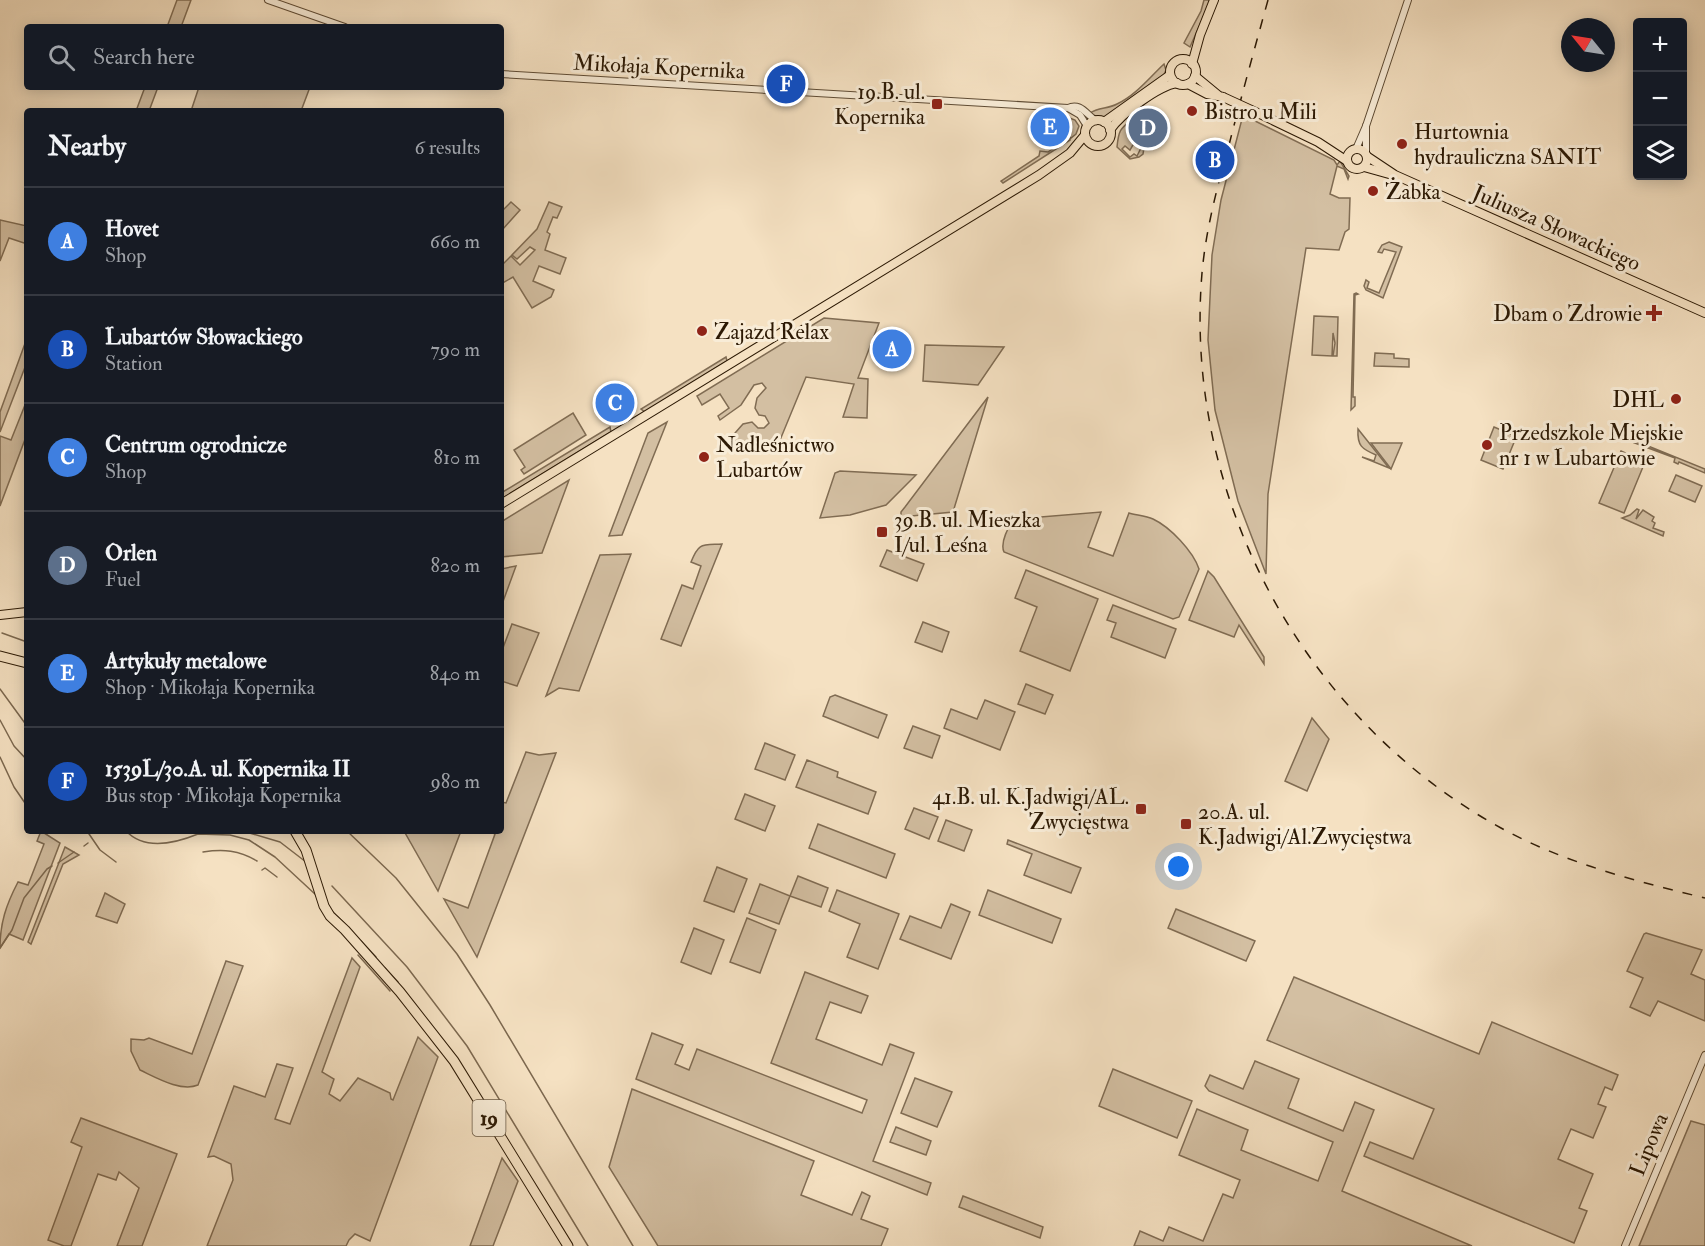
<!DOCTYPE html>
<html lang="en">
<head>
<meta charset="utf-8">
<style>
	:root { --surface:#171b24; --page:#242831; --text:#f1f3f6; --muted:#9ea1a6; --line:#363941; --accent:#c59692 }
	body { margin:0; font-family:"IM FELL Double Pica",serif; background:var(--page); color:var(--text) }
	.controls { position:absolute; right:18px; top:18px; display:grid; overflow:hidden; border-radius:6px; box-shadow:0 3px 15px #0003 }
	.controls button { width:54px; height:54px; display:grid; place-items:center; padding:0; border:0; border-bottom:2px solid var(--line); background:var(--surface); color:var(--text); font:30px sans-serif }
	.compass { position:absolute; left:1561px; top:18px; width:54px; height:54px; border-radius:50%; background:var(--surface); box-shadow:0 3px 15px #0003; rotate:300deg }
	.you { position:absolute; left:1179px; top:867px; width:21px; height:21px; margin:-15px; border:4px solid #fff; border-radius:50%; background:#1a73e8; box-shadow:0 0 0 9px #1a73e833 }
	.badge { display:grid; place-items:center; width:39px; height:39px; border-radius:50%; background:var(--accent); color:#fff; font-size:20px; font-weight:700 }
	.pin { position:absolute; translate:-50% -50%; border:3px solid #fff; box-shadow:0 2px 6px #0006 }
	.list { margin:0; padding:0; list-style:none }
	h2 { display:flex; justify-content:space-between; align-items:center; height:78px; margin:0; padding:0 24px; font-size:26px }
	h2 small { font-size:20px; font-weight:400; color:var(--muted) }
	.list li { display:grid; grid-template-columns:39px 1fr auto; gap:18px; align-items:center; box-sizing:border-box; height:108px; padding:0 24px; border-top:2px solid var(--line) }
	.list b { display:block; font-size:22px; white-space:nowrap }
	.list p { margin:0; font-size:20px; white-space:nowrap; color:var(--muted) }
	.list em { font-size:20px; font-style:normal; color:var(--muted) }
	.icon { flex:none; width:33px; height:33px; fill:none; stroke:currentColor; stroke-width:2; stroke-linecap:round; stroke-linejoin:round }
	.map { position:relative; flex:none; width:1705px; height:1246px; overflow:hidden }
	.search { position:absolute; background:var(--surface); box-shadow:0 3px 15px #0003; left:24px; top:24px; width:480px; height:66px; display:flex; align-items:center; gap:15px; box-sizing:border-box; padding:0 21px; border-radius:6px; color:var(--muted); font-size:22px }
	.panel { position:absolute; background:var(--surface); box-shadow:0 3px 15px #0003; left:24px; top:108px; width:480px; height:726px; border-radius:6px }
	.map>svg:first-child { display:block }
	.green { fill:#d3bfa2; stroke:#806c53; stroke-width:1.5 }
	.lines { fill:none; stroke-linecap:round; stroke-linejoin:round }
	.stream { stroke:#7c684f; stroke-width:1.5 }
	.minor-casing { stroke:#5e4b34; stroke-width:8 }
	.major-casing { stroke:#2c1904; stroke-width:10 }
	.highway-casing { stroke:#2c1904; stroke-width:11 }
	.minor { stroke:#f8ecd7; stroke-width:6 }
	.major { stroke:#f5e1c2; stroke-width:8 }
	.highway { stroke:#f5e1c2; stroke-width:9 }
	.rail { stroke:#2c1904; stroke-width:1.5; stroke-dasharray:10 10; stroke-linecap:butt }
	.major-bridge-casing { stroke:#2c1904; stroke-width:10; stroke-linecap:butt }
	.major-bridge { stroke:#f5e1c2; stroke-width:8 }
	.poi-dot { fill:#8f2418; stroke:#f8ecd7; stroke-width:2 }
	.labels { text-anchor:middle; stroke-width:6; stroke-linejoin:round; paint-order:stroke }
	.shield { fill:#f8ecd7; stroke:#695843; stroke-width:1.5 }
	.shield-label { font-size:21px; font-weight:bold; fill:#2c1904 }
	.street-label { font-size:22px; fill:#2c1904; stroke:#f8ecd7 }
	.poi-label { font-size:22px; fill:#2c1904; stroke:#f8ecd7; text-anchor:start }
</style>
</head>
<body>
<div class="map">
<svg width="1705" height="1246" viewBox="0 0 1705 1246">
	<rect width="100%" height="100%" fill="#f5e1c2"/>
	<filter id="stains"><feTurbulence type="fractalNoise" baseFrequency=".00333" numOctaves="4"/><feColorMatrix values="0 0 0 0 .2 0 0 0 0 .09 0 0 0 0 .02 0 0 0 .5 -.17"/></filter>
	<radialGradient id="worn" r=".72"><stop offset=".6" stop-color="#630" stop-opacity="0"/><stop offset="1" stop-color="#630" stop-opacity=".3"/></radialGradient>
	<!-- green -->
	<g class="green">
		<path d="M177,0H191L181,27H167Z"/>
		<path d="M1204,0H1211L1190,47L1184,43L1201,11Z"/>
		<path d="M1164,64L1166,70L1163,77L1105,117L1095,116L1090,113C1098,107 1108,109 1117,104C1136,95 1149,78 1164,64Z"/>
		<path d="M145,87H158L149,111H136Z"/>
		<path d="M199,87H310L301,111H191Z"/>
		<path d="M1137,115C1131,124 1127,132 1134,143L1130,150L1125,146L1122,149L1130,157L1134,154L1137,156L1141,148H1144L1143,154L1139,157L1130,159L1117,147C1119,127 1121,129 1137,115Z"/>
		<path d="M1243,115L1334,160L1337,165L1340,161L1349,176L1348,179L1344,169L1337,166L1330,194L1339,198H1350L1349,229L1345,232L1339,250L1306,248L1268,494L1266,574L1238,501L1215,410L1208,340L1212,255L1221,200Z"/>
		<path d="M1067,117L1075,120L1079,126L1076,134L1071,138L1070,137V140L1003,183L1001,181L1039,156L1040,151L1048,152L1065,140L1066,135L1069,137L1066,133Z"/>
		<path d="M511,202L520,210L503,229L501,227V212Z"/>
		<path d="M549,202L562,207L557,218L553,217L547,232L550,234L545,250L566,258L560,274L539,266L533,281L554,290L551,297L532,308L513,277L501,284V266L511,256L520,265L535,250L530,247L517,259L512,255L537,229Z"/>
		<path d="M0,220L27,226V244L9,238L0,261Z"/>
		<path d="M1389,242L1402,247L1383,298L1366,290L1364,286L1366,280L1369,282L1367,288L1379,293L1396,252L1384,249L1382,253L1378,252L1382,245Z"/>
		<path d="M1356,293L1358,294L1355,295L1353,397H1355V406L1351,410L1354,294Z"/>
		<path d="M1314,316L1338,317L1337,356H1333L1335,343L1333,333L1332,356L1312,355Z"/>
		<path d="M824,318L879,323L858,378L868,379L867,418L843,417L854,384L806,377L778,445L772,447L768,451L753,444L743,445L734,441L735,433L743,424L752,422L758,428H764L769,423L765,416L759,415L755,408L757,398L766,388L762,383L754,385L741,405L720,420L718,416L729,408L720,394L702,405L697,396Z"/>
		<path d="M27,338V362L0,432V412Z"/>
		<path d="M925,345L1004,347L978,385L923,381Z"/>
		<path d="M1375,353L1394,354V358L1409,359V367L1374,366Z"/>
		<path d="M726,357L727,361L645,412L641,409Z"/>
		<path d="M988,397L953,512L901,517V512L905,507Z"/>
		<path d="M27,400V434L0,506V436L11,440Z"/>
		<path d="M573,413L586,435L524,474L521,470L525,467L514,450Z"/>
		<path d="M667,422L622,535L609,536L648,433Z"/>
		<path d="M610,427L611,432L503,498L501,497V493Z"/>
		<path d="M1494,427L1513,435L1515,440L1503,469L1481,460Z"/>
		<path d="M1358,429L1389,468L1362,457L1374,461L1376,455C1362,449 1357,446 1358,429Z"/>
		<path d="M1616,433L1705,469V473L1679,462L1678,464L1674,462L1675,458L1619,437Z"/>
		<path d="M1371,443H1402L1391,469Z"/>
		<path d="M1621,451L1645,462L1624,513L1599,503Z"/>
		<path d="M840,471L916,475L886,505L850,515L820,518L835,473Z"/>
		<path d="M1676,475L1702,486L1695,502L1669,491Z"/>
		<path d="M569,480L542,553L501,557V522Z"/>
		<path d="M1637,509L1639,510L1636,519L1643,510L1654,517L1652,521L1655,523L1653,528L1664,532L1663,536L1622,518L1630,515Z"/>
		<path d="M1101,512L1088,547L1113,556L1129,513C1136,515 1146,516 1153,519C1170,527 1193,551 1199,569L1179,617L1173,619L1004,552C1000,543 1008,525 1016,519Z"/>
		<path d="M722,544L681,646L661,639L682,585L693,589L701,566L691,562C699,542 702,545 722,544Z"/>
		<path d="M887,550L924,564L917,581L880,566Z"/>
		<path d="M631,554L579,691L559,688L546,696L600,555Z"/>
		<path d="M516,566L501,607V569Z"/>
		<path d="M1026,570L1098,599L1070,671L1020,651L1037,607L1015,598Z"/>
		<path d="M1208,571L1214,577L1264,657V664L1239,625L1234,637L1189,620Z"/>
		<path d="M1113,605L1176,629L1165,658L1111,637L1116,623L1107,620Z"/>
		<path d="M923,622L949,632L942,652L915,642Z"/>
		<path d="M512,624L539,633L517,686L501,681V653Z"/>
		<path d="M1026,684L1053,695L1045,714L1018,704Z"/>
		<path d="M835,695L887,715L878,738L823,716L830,697Z"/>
		<path d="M985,700L1015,712L1000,750L944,728L951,709L977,719Z"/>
		<path d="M1312,718L1329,739L1307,791L1285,781Z"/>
		<path d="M913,726L940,736L932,758L904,748Z"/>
		<path d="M765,743L795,755L785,780L755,769Z"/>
		<path d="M526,752L539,755L556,753L477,957L444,899L468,908L495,834L489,831H501V802L506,803Z"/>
		<path d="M807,760L838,772L837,777L876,792L868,814L796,787Z"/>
		<path d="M745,794L775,806L765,831L735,819Z"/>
		<path d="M914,808L938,817L929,839L905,829Z"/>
		<path d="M946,820L972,830L964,851L938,841Z"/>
		<path d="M818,824L895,854L886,878L809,848Z"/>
		<path d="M41,831L60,843L23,940L9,934L0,948C0,923 6,905 18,882L28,885L44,844L37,841Z"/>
		<path d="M404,831H461L438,891Z"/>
		<path d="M1008,840L1081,868L1071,893L1024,875L1032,854L1007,844Z"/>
		<path d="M65,847L79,855L63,864L31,944L28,942Z"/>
		<path d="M717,867L747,879L734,912L704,901Z"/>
		<path d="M798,876L828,888L821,907L790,896L779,924L749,913L760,884L790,896Z"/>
		<path d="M837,890L899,914L878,969L847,957L860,924L829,911Z"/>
		<path d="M988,890L1061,919L1052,943L979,915Z"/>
		<path d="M105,893L125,904L117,923L96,916Z"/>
		<path d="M951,904L970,912L951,959L900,939L910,916L941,928Z"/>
		<path d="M1176,909L1255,941L1246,961L1168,928Z"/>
		<path d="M747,918L776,930L760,973L730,962Z"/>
		<path d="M694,928L724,940L711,974L681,962Z"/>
		<path d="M1646,933L1702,950L1691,974L1705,980V1021L1658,1001L1650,1016L1630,1007L1643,978L1627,971L1644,934Z"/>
		<path d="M352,958L360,967L322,1072L334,1079L329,1094L340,1101L358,1078L390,1093L391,1099L393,1100L418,1037L438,1057L370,1241L355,1234L349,1240L346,1246H207L233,1180L231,1164L214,1156L208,1157L234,1086L265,1097L277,1064L293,1068L275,1119L290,1124Z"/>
		<path d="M226,961L243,966L198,1085C181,1092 157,1078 140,1070L131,1051V1039L144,1040L149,1038L192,1054Z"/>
		<path d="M805,972L868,996L861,1013L830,1002L816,1039L882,1065L890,1044L914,1053L873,1161L931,1183L927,1195L636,1079L652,1033L683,1045L675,1064L689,1070L697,1049L862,1113L867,1100L771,1063Z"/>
		<path d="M1294,977L1479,1054L1492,1022L1618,1075L1612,1090L1605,1087L1598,1104L1606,1107L1593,1138L1571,1129L1558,1159L1593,1174L1579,1208L1587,1211L1574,1243L1364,1156L1370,1142L1413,1159L1434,1109L1267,1040Z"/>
		<path d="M1255,1061L1299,1079L1288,1108L1343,1131L1355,1102L1374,1110L1342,1191L1472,1246H1134L1140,1231L1163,1241L1169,1227L1203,1241L1223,1194L1233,1198L1240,1180L1179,1155L1197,1109L1248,1130L1241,1150L1318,1181L1333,1142L1209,1091L1205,1086L1210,1075L1243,1089Z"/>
		<path d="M1113,1069L1192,1101L1177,1138L1099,1106Z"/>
		<path d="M915,1078L952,1092L937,1127L901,1113Z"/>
		<path d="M632,1089L814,1161L801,1195L852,1215L862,1192L870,1196L861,1219L888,1229L881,1246H658L609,1167Z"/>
		<path d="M81,1118L177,1154L142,1246H117L139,1188L119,1172L116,1180L98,1174L71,1246H64L48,1240L82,1147L71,1142Z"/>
		<path d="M1691,1121L1705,1125V1246H1639Z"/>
		<path d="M896,1127L931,1141L926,1155L890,1142Z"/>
		<path d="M502,1158L518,1181L493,1246H470Z"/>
		<path d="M963,1196L1043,1227L1040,1238L959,1207Z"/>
	</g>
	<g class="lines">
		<!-- stream -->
		<g class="stream">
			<path d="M2,633L27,642"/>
			<path d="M0,689L27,726"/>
			<path d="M0,720L14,746L27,760"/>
			<path d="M0,757L14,787L27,806"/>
			<path d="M87,831L100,850L116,862"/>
			<path d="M126,831C145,851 176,843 198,834L230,835L249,840L275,857L316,895"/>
			<path d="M243,831L280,842L306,862"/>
			<path d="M347,831L396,878L457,954L490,1005L633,1246"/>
			<path d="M84,846L88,843"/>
			<path d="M203,852C223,849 239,850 257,861"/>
			<path d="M58,863L74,852"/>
			<path d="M262,870L265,868L277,877"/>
			<path d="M332,886L407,967L467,1046L588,1246"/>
			<path d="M332,911L344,923"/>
			<path d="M361,941L376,957"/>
			<path d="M0,948L12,930L24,898L47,869L52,866"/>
			<path d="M358,955L390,991"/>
			<path d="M385,968L398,982"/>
		</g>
		<defs>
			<g id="minor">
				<path d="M268,0L345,27"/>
				<path d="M501,74L1068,108L1080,115L1087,126"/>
				<path d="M1068,108C1080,102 1086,114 1096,121"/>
				<path d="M1356,149L1366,126L1408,0"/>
				<path d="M1366,153V126"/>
				<path d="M1625,1246L1705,1055"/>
			</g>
			<g id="major">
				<circle cx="1183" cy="72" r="13"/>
				<path d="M1192,64L1200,35L1214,0"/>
				<path d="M1195,76L1218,95"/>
				<path d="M1188,84L1207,94L1223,97"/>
				<path d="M1260,114L1318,142L1347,161"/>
				<circle cx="1098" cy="133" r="13"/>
				<path d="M1104,122L1170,75"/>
				<path d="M1110,130C1121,114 1158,86 1177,83"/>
				<circle cx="1357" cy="159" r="10"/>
				<path d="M1368,157L1395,175L1705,313"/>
				<path d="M1364,167L1389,174"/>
				<path d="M501,504L1039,175L1070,153L1085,135"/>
				<path d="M0,615L27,612"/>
			</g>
			<g id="highway">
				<path d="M0,656L27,663"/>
				<path d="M295,831L306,850L324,906L330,916L345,930L400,992L454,1061L568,1246"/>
			</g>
		</defs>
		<!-- minor casing -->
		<use href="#minor" class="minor-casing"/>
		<!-- major casing -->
		<use href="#major" class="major-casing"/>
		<!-- highway casing -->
		<use href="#highway" class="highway-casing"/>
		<!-- minor -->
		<use href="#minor" class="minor"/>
		<!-- major -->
		<use href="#major" class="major"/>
		<!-- highway -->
		<use href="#highway" class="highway"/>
		<!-- rail -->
		<path class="rail" d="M1268,0C1255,47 1242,94 1230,141C1218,184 1206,228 1202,273C1183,497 1304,720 1501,828C1565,863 1635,881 1705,898"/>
		<defs>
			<path id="major-bridge" d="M1223,97L1260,114"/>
		</defs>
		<!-- major-bridge casing -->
		<use href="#major-bridge" class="major-bridge-casing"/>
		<!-- major-bridge -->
		<use href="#major-bridge" class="major-bridge"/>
	</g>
	<!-- markers -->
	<g class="poi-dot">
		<rect x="931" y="98" width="12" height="12" rx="3"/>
		<circle cx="1192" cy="111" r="6"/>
		<circle cx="1402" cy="144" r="6"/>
		<circle cx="1373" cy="191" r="6"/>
		<path d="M1651 304h6v6h6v6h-6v6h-6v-6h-6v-6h6z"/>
		<circle cx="702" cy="331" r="6"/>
		<circle cx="1676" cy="399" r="6"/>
		<circle cx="1487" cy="445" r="6"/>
		<circle cx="704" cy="457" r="6"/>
		<rect x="876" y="526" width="12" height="12" rx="3"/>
		<rect x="1135" y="803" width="12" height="12" rx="3"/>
		<rect x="1180" y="818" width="12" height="12" rx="3"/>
	</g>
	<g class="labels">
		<!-- shield labels -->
		<rect class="shield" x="472.5" y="1100" width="33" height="36" rx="4.5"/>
		<g class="shield-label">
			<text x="489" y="1125">19</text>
		</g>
		<!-- street labels -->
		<g class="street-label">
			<text transform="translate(659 66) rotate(3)" y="8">Mikołaja Kopernika</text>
			<text transform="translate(1557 227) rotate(24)" y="8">Juliusza Słowackiego</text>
			<text transform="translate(1648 1144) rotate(-67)" y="8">Lipowa</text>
		</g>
		<!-- poi labels -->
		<g class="poi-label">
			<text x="925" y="99" text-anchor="end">19.B. ul.<tspan x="925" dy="25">Kopernika</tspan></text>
			<text x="1204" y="119">Bistro u Mili</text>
			<text x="1414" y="139">Hurtownia<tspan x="1414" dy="25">hydrauliczna SANIT</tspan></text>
			<text x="1385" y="199">Żabka</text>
			<text x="1642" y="321" text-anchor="end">Dbam o Zdrowie</text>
			<text x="714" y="339">Zajazd Relax</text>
			<text x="1664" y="407" text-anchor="end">DHL</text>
			<text x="1499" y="440">Przedszkole Miejskie<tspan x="1499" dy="25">nr 1 w Lubartowie</tspan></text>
			<text x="716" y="452">Nadleśnictwo<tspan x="716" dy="25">Lubartów</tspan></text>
			<text x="894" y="527">39.B. ul. Mieszka<tspan x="894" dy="25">I/ul. Leśna</tspan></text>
			<text x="1129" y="804" text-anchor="end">41.B. ul. K.Jadwigi/AL.<tspan x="1129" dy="25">Zwycięstwa</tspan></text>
			<text x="1198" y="819">20.A. ul.<tspan x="1198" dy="25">K.Jadwigi/Al.Zwycięstwa</tspan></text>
		</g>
	</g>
	<rect width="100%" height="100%" filter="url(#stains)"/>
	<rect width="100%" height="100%" fill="url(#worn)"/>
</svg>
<div class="controls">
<button>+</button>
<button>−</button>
<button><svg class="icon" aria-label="layers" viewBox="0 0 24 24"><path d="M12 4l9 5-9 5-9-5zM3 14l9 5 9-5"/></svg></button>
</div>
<svg class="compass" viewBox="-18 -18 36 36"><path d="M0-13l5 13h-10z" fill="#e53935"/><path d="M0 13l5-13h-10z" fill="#9ea1a6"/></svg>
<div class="you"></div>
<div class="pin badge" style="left:892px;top:349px;background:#3f7fe0">A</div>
<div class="pin badge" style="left:1215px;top:160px;background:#1a4fb4">B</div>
<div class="pin badge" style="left:615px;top:403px;background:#3f7fe0">C</div>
<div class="pin badge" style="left:1148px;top:128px;background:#5c6f8a">D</div>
<div class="pin badge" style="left:1050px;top:127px;background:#3f7fe0">E</div>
<div class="pin badge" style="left:786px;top:84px;background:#1a4fb4">F</div>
<div class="search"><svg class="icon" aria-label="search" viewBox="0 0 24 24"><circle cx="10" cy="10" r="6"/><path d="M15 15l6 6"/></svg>Search here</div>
<section class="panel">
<h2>Nearby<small>6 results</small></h2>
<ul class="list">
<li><span class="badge" style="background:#3f7fe0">A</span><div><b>Hovet</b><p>Shop</p></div><em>660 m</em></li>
<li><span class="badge" style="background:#1a4fb4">B</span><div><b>Lubartów Słowackiego</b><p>Station</p></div><em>790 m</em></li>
<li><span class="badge" style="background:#3f7fe0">C</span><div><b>Centrum ogrodnicze</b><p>Shop</p></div><em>810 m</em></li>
<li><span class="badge" style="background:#5c6f8a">D</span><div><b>Orlen</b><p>Fuel</p></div><em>820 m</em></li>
<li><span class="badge" style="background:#3f7fe0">E</span><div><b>Artykuły metalowe</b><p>Shop · Mikołaja Kopernika</p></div><em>840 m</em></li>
<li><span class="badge" style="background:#1a4fb4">F</span><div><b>1539L/30.A. ul. Kopernika II</b><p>Bus stop · Mikołaja Kopernika</p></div><em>980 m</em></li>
</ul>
</section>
</div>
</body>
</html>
